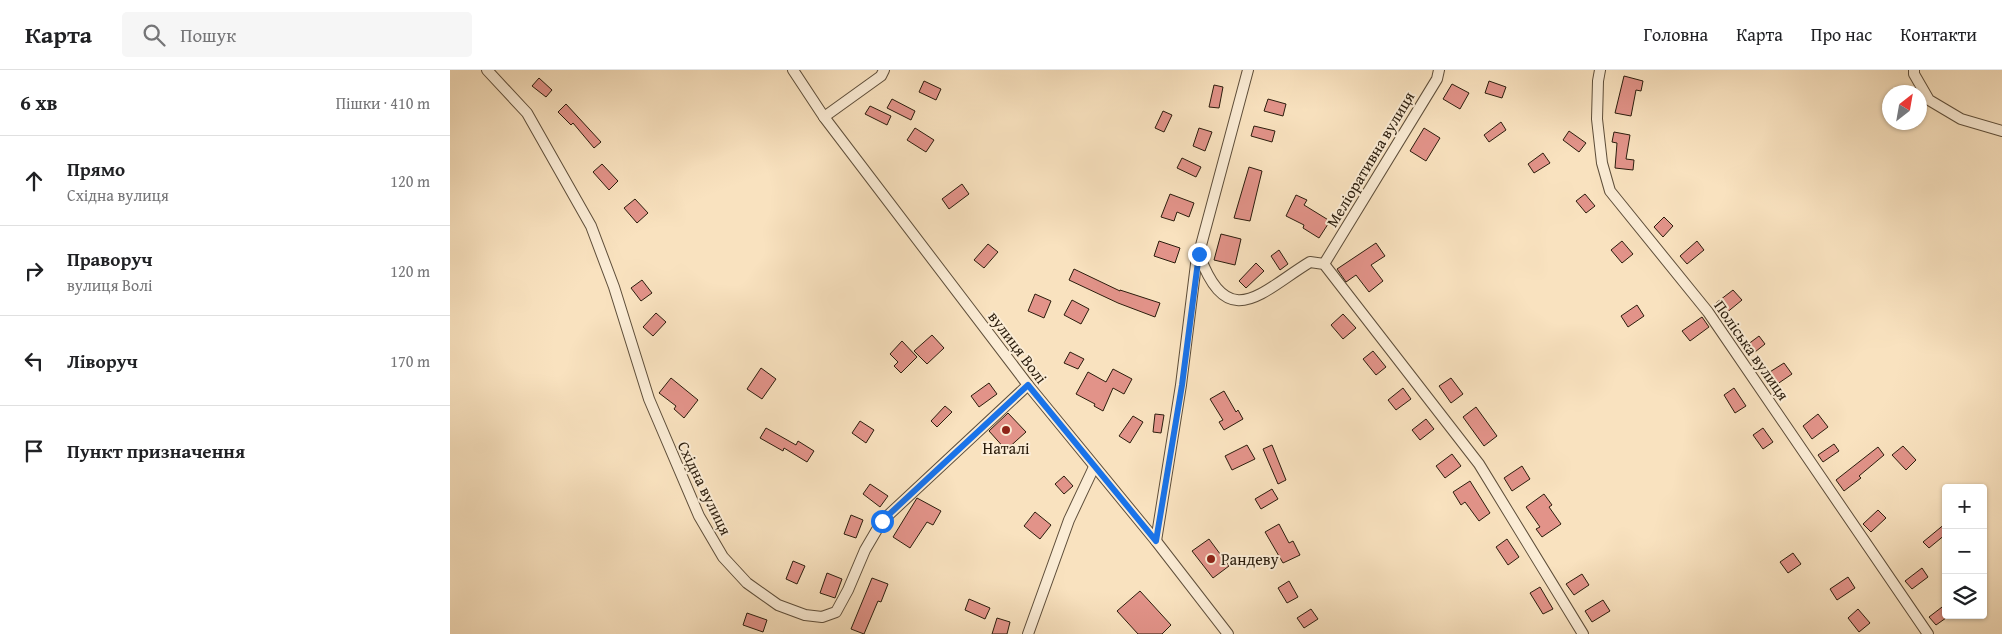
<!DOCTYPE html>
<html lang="uk">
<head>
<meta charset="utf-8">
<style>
	:root { --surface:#fff; --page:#f6f6f6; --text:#202124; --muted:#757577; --line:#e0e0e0 }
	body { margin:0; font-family:"Gentium Book Plus",serif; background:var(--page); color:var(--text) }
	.controls { position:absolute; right:15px; bottom:15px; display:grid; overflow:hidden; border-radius:5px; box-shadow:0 1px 4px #0004 }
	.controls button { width:45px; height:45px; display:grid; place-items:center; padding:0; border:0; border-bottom:1px solid var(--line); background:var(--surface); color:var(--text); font:25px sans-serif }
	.compass { position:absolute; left:1432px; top:15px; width:45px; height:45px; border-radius:50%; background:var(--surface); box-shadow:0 1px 4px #0004; rotate:31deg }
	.stop { position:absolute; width:15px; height:15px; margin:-11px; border:4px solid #1a73e8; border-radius:50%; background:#fff }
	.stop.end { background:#1a73e8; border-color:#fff; box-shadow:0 1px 5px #0008 }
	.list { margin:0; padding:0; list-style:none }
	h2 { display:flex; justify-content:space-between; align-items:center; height:65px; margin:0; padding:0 20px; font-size:21px }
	h2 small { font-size:16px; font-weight:400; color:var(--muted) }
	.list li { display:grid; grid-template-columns:32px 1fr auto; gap:15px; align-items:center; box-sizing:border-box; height:90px; padding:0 20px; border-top:1px solid var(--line) }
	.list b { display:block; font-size:19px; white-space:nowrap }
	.list p { margin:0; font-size:16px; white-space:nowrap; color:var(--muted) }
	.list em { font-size:16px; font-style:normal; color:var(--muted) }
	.icon { flex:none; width:28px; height:28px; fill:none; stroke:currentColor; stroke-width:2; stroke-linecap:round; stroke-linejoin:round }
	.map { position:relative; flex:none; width:1552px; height:564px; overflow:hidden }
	header { display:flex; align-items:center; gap:30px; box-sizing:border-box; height:70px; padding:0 25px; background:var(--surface); border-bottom:1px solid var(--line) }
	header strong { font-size:24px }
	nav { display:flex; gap:28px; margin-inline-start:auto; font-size:18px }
	.search { width:350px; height:45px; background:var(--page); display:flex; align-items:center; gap:12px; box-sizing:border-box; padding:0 18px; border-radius:5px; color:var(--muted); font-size:19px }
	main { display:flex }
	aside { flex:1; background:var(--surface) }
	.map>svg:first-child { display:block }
	.building { fill:#e29389; stroke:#2b1d0d }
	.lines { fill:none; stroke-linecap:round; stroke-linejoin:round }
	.street-casing { stroke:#5e4e3a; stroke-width:12 }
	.street { stroke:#fbecd5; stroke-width:10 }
	.route { stroke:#1a73e8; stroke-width:6 }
	.poi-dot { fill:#8f2418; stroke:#fbecd5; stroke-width:2 }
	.labels { text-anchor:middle; stroke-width:4; stroke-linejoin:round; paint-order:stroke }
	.street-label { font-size:16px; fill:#2b1d0d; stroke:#fbecd5 }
	.poi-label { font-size:16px; fill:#2b1d0d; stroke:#fbecd5 }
</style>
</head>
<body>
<header>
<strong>Карта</strong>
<div class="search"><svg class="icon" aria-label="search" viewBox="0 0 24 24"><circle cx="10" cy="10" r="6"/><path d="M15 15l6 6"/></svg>Пошук</div>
<nav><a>Головна</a><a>Карта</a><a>Про нас</a><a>Контакти</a></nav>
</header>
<main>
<aside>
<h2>6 хв<small>Пішки · 410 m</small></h2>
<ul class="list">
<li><svg class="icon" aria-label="ahead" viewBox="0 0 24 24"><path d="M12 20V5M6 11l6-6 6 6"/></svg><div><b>Прямо</b><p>Східна вулиця</p></div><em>120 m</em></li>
<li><svg class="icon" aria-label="right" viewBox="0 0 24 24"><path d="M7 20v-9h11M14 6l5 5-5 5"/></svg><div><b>Праворуч</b><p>вулиця Волі</p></div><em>120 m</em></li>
<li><svg class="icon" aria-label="left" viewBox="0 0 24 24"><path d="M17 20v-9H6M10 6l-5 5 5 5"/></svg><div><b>Ліворуч</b></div><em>170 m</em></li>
<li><svg class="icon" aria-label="arrive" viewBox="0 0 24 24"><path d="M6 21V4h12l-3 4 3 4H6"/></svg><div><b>Пункт призначення</b></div></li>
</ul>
</aside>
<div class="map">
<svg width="1552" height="564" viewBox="0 0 1552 564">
	<rect width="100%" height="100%" fill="#f9e2bf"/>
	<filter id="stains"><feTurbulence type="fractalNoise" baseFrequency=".004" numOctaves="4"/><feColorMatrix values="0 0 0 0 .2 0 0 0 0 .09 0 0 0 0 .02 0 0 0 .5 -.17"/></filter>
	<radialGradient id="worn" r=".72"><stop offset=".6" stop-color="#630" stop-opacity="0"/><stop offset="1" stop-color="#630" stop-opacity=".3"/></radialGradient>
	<!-- building -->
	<g class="building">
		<path d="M1174,6L1193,11L1191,21L1186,20L1181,46L1165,43Z"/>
		<path d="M89,8L102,20L96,27L82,16Z"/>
		<path d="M474,11L491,19L486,30L469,22Z"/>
		<path d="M1039,11L1056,17L1052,28L1035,23Z"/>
		<path d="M1002,14L1019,23L1010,39L993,29Z"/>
		<path d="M764,15L773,17L769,38L759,37Z"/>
		<path d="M442,29L465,41L461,50L437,38Z"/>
		<path d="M818,29L836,34L833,46L814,41Z"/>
		<path d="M116,34L151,72L144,78L123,53L121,55L108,42Z"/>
		<path d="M420,36L441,46L437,55L415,44Z"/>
		<path d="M713,41L722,45L714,62L705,58Z"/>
		<path d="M1051,52L1056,60L1039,72L1034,65Z"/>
		<path d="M804,56L825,61L822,72L801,66Z"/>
		<path d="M465,58L484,70L476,82L457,70Z"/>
		<path d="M749,58L762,62L755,81L743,76Z"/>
		<path d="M974,58L990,68L976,91L960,81Z"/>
		<path d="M1119,61L1136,73L1129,82L1113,70Z"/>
		<path d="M1164,62L1180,65L1176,89L1184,90L1183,100L1165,98L1167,73L1162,72Z"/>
		<path d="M1093,83L1100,93L1084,103L1078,94Z"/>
		<path d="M732,88L751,97L746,107L727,98Z"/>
		<path d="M152,94L168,111L159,120L143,102Z"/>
		<path d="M799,97L812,101L800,151L784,148Z"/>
		<path d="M512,114L519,124L499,139L492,129Z"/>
		<path d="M720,124L744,133L739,147L727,142L724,151L711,147Z"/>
		<path d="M1135,124L1145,136L1136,143L1126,131Z"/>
		<path d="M846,125L857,130L854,135L880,151L869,168L853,158L854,155L836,146Z"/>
		<path d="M185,129L198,143L187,153L174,138Z"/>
		<path d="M1214,147L1223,156L1213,167L1204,157Z"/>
		<path d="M771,164L791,169L785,195L764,190Z"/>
		<path d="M709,171L730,178L725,193L704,186Z"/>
		<path d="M1172,171L1183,184L1172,193L1161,180Z"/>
		<path d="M1247,171L1254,180L1237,194L1230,186Z"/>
		<path d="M926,173L935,186L921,195L933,211L919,222L906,205L896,212L887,199Z"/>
		<path d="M538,174L548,182L534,198L524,190Z"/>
		<path d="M829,180L838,194L830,200L821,186Z"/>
		<path d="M806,193L814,201L796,218L789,211Z"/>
		<path d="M624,199L670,221V220L710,233L705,247L668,233L619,210Z"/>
		<path d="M192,210L202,223L191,231L181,218Z"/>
		<path d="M1283,220L1292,230L1275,244L1266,233Z"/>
		<path d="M585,224L601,231L594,248L578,241Z"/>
		<path d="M622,230L639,239L631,254L614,245Z"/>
		<path d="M1187,235L1194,246L1178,257L1171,246Z"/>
		<path d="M206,243L216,252L203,266L193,257Z"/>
		<path d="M893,244L906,258L893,269L881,255Z"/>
		<path d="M1252,247L1259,257L1240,271L1232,261Z"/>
		<path d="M482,265L494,278L477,294L464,281Z"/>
		<path d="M1309,266L1315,274L1300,286L1293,278Z"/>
		<path d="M452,271L467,287L451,303L444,296L448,292L440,284Z"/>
		<path d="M923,281L936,297L926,305L913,289Z"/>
		<path d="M620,282L634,289L628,299L614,293Z"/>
		<path d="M1334,293L1342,304L1323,317L1315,305Z"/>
		<path d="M311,298L326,309L312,329L297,319Z"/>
		<path d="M663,299L682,309L674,324L663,318L653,341L644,336L645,334L626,324L638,302L656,312Z"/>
		<path d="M221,308L248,330L234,348L224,339L226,336L209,323Z"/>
		<path d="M1001,308L1013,324L1001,333L989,316Z"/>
		<path d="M539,313L547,324L529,337L521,326Z"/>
		<path d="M953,318L961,329L946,340L938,330Z"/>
		<path d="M1284,318L1296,336L1285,343L1274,325Z"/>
		<path d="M774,321L786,342L788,340L793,349L774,360L769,352L773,350L760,329Z"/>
		<path d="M495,336L502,342L487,357L481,351Z"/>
		<path d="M1026,337L1047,366L1034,376L1013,347Z"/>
		<path d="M558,343L576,362L556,380L539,361Z"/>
		<path d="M705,344L714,345L711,363L703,362Z"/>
		<path d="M1368,344L1378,357L1362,369L1353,356Z"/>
		<path d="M683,346L693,352L680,373L669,366Z"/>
		<path d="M976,349L984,359L970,370L962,360Z"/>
		<path d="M410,351L424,360L416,373L402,363Z"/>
		<path d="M316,358L346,375L348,371L364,381L357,392L334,378L333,381L310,368Z"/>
		<path d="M1313,358L1323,372L1313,379L1303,365Z"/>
		<path d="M1384,374L1389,381L1373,392L1368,385Z"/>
		<path d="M797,375L805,389L782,400L775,386Z"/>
		<path d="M822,375L836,410L828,414L813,379Z"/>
		<path d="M1453,376L1466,390L1456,400L1442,385Z"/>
		<path d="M1428,377L1434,385L1409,406L1411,408L1394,421L1386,410Z"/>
		<path d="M1002,384L1011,396L995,408L986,396Z"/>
		<path d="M1072,396L1080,409L1062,421L1054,408Z"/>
		<path d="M614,406L623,416L614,424L605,414Z"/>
		<path d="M1020,411L1040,443L1029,451L1015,432L1011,435L1003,422Z"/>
		<path d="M420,414L438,426L430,437L413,424Z"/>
		<path d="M822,419L828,429L811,439L805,429Z"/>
		<path d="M1094,424L1102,435L1099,437L1111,454L1092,467L1086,459L1090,457L1076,437Z"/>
		<path d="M467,428L491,441L483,455L477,452L460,478L443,467Z"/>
		<path d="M1428,440L1436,448L1421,462L1413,454Z"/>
		<path d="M585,442L601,455L590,469L574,456Z"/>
		<path d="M401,445L413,450L406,468L394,464Z"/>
		<path d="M1496,453V464L1479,478L1473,472Z"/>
		<path d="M829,454L839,473L843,471L850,485L833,493L815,462Z"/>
		<path d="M759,469L779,496L763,508L742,481Z"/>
		<path d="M1057,469L1069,487L1058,495L1046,477Z"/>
		<path d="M1343,483L1351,494L1338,503L1330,492Z"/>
		<path d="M343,491L355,496L347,514L336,509Z"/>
		<path d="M1472,498L1478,507L1462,519L1455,511Z"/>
		<path d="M377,503L392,509L385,528L370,523Z"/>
		<path d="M1132,504L1139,515L1124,525L1116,514Z"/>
		<path d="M1398,507L1405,518L1387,530L1380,519Z"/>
		<path d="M422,508L438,514L431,532L428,531L414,564L401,559Z"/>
		<path d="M839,511L848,527L837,533L828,518Z"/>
		<path d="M1090,517L1103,539L1093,544L1080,523Z"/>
		<path d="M690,521L721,555L712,564H688L667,541Z"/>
		<path d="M519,529L540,538L535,549L515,540Z"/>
		<path d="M1153,530L1160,541L1142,552L1135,541Z"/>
		<path d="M1496,534V548L1486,555L1479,547Z"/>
		<path d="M861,539L868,549L854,558L847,548Z"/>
		<path d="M1408,539L1420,553L1409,562L1398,548Z"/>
		<path d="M297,543L317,550L313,562L293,555Z"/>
		<path d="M547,548L560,552L557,564H542Z"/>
	</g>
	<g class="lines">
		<defs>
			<g id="street">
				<path d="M37,0L77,43L141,156L164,217L199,329L249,446L273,487L297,513L328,535L355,545L372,547L386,542L398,520L415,480L432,451L578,315"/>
				<path d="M343,0L374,47L578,315L706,471L778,564"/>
				<path d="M1150,0L1148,11L1147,49L1152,93L1160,121L1258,242L1478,564"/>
				<path d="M1464,0V4L1479,30L1511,49L1552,61"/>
				<path d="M374,47L431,6L434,0"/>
				<path d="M749,184C778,265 812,221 860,192L874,194L1029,394L1133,564"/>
				<path d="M874,194L987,9L989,0"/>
				<path d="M706,471L731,315L746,194L798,0"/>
				<path d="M578,564L619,450L644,397"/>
			</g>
		</defs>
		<!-- street casing -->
		<use href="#street" class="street-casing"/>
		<!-- street -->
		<use href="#street" class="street"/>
	</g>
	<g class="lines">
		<!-- route -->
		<path class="route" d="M432,451L578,315L706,471L732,315L749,184"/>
	</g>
	<!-- markers -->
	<g class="poi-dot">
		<circle cx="556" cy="360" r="5"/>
		<circle cx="761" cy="489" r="5"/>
	</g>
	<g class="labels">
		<!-- street labels -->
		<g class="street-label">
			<text transform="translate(920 89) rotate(-59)" y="6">Меліоративна вулиця</text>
			<text transform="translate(568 277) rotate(53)" y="6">вулиця Волі</text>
			<text transform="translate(1302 280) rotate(55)" y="6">Поліська вулиця</text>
			<text transform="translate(255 418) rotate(64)" y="6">Східна вулиця</text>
		</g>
		<!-- poi labels -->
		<g class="poi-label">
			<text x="556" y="384">Наталі</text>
			<text x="771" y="495" text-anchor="start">Рандеву</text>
		</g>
	</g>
	<rect width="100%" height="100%" filter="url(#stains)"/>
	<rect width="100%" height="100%" fill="url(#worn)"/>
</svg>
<div class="controls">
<button>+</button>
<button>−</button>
<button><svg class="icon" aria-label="layers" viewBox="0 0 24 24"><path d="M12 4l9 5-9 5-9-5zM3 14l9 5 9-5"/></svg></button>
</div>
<svg class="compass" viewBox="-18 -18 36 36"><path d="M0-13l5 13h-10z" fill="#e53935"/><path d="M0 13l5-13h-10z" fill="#757577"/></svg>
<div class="stop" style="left:432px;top:451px"></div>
<div class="stop end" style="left:749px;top:184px"></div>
</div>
</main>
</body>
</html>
